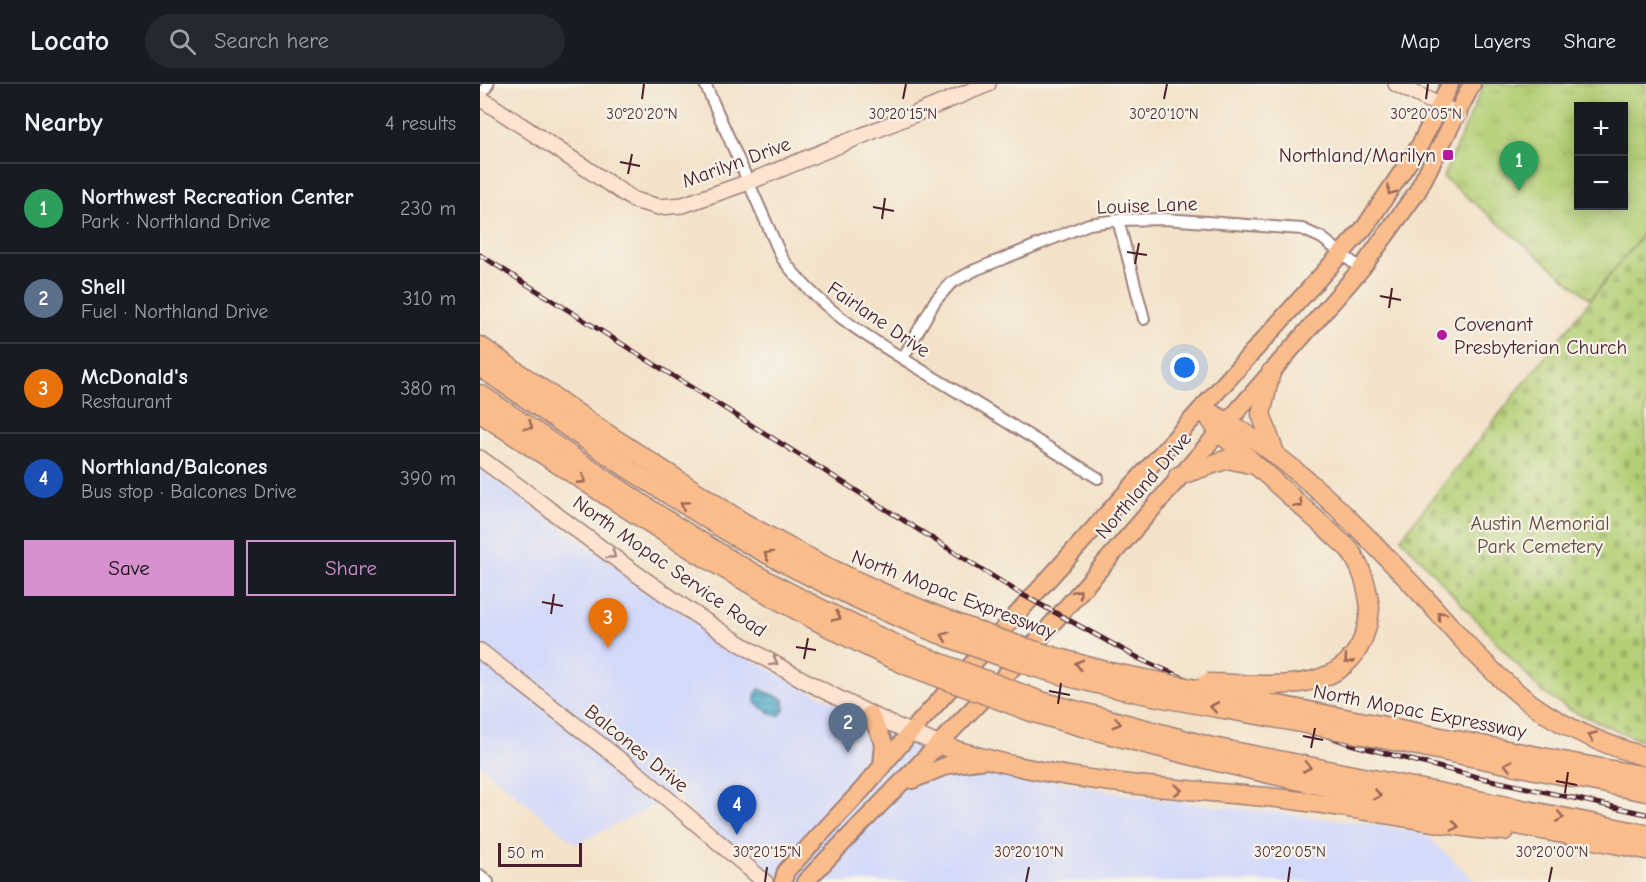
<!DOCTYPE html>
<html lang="en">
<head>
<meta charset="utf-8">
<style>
	:root { --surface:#171b24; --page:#242831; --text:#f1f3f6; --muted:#9ea1a6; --line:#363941; --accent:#d690ce }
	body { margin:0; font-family:"Comic Neue",sans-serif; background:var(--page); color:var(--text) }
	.controls { position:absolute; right:18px; top:18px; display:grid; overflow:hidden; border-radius:0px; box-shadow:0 3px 15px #0003 }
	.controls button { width:54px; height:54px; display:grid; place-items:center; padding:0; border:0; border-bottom:2px solid var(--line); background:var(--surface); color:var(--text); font:30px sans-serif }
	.scale { position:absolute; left:18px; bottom:15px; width:84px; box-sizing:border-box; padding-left:6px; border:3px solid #4a1f2b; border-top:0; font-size:16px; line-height:21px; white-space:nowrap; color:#4a1f2b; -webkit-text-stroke:4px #f7f3e8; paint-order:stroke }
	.you { position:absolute; left:705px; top:284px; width:21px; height:21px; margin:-15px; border:4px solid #fff; border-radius:50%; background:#1a73e8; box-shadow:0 0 0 9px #1a73e833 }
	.badge { display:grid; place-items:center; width:39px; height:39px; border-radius:50%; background:var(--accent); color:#fff; font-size:20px; font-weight:700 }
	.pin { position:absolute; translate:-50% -50px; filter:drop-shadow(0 2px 3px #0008) }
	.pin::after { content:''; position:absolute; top:32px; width:21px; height:18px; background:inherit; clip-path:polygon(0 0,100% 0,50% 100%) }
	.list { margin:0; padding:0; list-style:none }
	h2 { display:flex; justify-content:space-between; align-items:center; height:78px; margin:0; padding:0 24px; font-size:26px }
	h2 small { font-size:20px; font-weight:400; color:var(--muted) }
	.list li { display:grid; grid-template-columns:39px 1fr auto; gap:18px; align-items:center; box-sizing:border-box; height:90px; padding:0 24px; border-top:2px solid var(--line) }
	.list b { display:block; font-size:22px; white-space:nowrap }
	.list p { margin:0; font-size:20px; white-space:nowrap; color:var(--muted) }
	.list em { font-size:20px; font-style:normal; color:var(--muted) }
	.actions { display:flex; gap:12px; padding:18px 24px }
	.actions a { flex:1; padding:14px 0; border:2px solid var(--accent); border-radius:0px; text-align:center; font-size:21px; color:var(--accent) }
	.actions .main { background:var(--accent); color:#111 }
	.icon { flex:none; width:33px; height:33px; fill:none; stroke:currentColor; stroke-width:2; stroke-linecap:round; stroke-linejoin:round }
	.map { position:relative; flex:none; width:1166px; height:798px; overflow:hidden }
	header { display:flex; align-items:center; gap:36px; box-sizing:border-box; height:84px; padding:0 30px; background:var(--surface); border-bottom:2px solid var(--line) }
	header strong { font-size:28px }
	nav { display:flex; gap:33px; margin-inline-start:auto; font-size:21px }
	.search { width:420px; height:54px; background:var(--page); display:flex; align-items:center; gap:15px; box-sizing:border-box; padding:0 21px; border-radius:33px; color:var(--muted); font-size:22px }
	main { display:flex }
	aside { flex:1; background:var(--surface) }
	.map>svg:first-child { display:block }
	.built { fill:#d3d9f9 }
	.cemetery { fill:url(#cemetery-stones); stroke:#7e7750; stroke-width:1.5 }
	.park { fill:url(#park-tufts); stroke:#7e7750; stroke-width:1.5; fill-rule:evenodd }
	.water { fill:url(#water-rules); stroke:#486378; stroke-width:1.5 }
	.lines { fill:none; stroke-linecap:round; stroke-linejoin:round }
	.street-casing { stroke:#9e807a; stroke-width:14 }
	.secondary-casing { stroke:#9e807a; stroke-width:18 }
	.primary-casing { stroke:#9e807a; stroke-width:20 }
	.highway-casing { stroke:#9e807a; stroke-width:21 }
	.street { stroke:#fff; stroke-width:10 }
	.secondary { stroke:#fde4d1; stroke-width:15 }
	.primary { stroke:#fabc8b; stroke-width:16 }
	.highway { stroke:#fabc8b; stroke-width:18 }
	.rail-casing { stroke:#4a1f2b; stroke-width:5 }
	.rail { stroke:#f7f3e8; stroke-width:3; stroke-dasharray:9; stroke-linecap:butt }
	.highway-bridge-casing { stroke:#9e807a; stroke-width:21; stroke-linecap:butt }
	.highway-bridge { stroke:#fabc8b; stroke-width:18 }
	.oneway { stroke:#996656 }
	.oneway2 { stroke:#a4827e }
	.ticks { fill:none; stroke:#4a1f2b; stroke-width:2 }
	.poi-dot { fill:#b5179e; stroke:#f7f3e8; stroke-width:2 }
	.labels { text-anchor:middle; stroke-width:4.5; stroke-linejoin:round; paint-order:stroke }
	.poi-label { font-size:20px; fill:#4a1f2b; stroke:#f7f3e8; text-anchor:end }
	.street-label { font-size:20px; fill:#4a1f2b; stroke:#f7f3e8 }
	.park-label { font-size:20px; fill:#644b3e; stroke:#f7f3e8 }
	.ticks-label { font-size:15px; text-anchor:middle; fill:#4a1f2b; stroke:#f7f3e8; stroke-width:4.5; stroke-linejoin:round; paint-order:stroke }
</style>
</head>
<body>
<header>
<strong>Locato</strong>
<div class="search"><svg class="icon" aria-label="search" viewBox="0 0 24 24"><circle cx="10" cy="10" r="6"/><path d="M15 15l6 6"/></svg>Search here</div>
<nav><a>Map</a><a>Layers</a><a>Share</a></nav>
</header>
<main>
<aside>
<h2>Nearby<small>4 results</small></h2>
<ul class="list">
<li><span class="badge" style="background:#2e9e5b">1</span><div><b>Northwest Recreation Center</b><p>Park · Northland Drive</p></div><em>230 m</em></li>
<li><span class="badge" style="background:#5c6f8a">2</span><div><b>Shell</b><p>Fuel · Northland Drive</p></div><em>310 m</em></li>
<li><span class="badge" style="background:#e8710a">3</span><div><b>McDonald's</b><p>Restaurant</p></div><em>380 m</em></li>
<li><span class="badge" style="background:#1a4fb4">4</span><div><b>Northland/Balcones</b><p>Bus stop · Balcones Drive</p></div><em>390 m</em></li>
</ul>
<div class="actions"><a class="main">Save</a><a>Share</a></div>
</aside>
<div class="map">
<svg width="1166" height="798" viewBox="0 0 1166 798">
	<defs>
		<pattern id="cemetery-stones" width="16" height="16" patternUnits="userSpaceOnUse" patternTransform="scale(1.5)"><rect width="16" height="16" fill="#b3cf75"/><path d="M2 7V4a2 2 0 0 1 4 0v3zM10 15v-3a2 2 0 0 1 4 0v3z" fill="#9bb165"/></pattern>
		<pattern id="park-tufts" width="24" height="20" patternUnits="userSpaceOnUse" patternTransform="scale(1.5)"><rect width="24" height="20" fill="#b3cf75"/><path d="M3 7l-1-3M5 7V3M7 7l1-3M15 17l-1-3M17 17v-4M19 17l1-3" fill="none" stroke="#9bb165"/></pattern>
		<pattern id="water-rules" width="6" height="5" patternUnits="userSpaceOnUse" patternTransform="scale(1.5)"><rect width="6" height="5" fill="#46a7c6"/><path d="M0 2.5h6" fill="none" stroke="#3c87a1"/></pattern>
	</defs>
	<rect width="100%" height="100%" fill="#f7f3e8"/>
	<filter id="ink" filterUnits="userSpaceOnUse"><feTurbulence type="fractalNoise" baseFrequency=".0167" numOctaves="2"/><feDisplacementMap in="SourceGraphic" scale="12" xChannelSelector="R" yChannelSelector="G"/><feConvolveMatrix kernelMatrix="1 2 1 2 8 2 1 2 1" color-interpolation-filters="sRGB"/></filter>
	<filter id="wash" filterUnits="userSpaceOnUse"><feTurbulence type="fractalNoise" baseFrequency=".008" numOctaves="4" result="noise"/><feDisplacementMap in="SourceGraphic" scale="24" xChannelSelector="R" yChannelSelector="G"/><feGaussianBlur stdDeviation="1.35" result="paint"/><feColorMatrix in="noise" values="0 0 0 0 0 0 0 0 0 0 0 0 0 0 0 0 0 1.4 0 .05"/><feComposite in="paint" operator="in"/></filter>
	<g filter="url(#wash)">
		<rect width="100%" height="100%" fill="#f3e2c9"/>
		<!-- built -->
		<path class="built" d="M0,385L257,568L410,648L506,685L672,715L886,739L944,749L996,798H291L195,712L96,760L0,681Z"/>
		<!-- cemetery -->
		<path class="cemetery" d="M1166,146V659L1092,627L1062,608L921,454Z"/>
		<!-- park -->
		<path class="park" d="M1004,0H1166V146L1110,215L963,93ZM1098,22H1144V122H1098Z"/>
		<!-- water -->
		<path class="water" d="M279,605L304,615L305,625L299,632L294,631L275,619V611Z"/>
	</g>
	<g filter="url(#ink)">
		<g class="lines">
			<defs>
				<g id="street">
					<path d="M225,0L302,174C344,232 403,262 463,299C514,330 566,362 618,394"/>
					<path d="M0,13L8,0"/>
					<path d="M638,136L664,235"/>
					<path d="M423,274L455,217L471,199L495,186L609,140L638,136L685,135L822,145L842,154L881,185"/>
					<path d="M0,791L8,798"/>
				</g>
				<g id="secondary">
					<path d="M916,0L979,31"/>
					<path d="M0,14L154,116L179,123L203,121L269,98L508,0"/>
					<path d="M0,374C81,433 160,496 245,550C313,593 386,630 460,661"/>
					<path d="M0,567L162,693L285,798"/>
				</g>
				<g id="primary">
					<path d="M390,630L404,659L402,681"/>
					<path d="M432,696L468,681L506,676"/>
					<path d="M303,798L306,787L381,707L430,649L885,143L940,61L970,0"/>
					<path d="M325,798L544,572L881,185L937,108L992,0"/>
				</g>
				<g id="highway">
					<path d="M0,262L117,343L263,438"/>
					<path d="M0,283L150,386L254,452"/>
					<path d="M791,288L781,330L796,372"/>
					<path d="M0,310C85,367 168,427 256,479C314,513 374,542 435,569"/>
					<path d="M723,325C805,365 883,447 944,513C975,547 1004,582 1040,611C1075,640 1122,660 1166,673"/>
					<path d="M724,326L738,347L869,465C882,484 887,500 890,524"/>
					<path d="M0,329C139,420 276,513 428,582"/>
					<path d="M698,392L748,375L774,381"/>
					<path d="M561,617L728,662L1166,750"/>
					<path d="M554,629C754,689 961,726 1166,766"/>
					<path d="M460,661C566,697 676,703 787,713C857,720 928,735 998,745L1024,747"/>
					<path d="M1088,678L1166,692"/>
					<path d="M1086,692L1166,708"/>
				</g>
			</defs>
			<!-- street casing -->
			<use href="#street" class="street-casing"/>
			<!-- secondary casing -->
			<use href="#secondary" class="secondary-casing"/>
			<!-- primary casing -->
			<use href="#primary" class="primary-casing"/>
			<!-- highway casing -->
			<use href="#highway" class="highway-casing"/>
			<!-- street -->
			<use href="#street" class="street"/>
			<!-- secondary -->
			<use href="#secondary" class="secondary"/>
			<!-- primary -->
			<use href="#primary" class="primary"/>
			<!-- highway -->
			<use href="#highway" class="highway"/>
			<defs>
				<path id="rail" d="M0,171L541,510L662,576L794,633L870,660L997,693L1166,730"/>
			</defs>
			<!-- rail casing -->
			<use href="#rail" class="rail-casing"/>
			<!-- rail -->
			<use href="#rail" class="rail"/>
			<defs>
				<g id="highway-bridge">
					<path d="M263,438C379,504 501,555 630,588L1088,678"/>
					<path d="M254,452C356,509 462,557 574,589C652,611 731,622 810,637C902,654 994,674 1086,692"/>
					<path d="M435,569L561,617"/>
					<path d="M428,582L554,629"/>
					<path d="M727,599C794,600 881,618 890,524"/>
				</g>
			</defs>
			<!-- highway-bridge casing -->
			<use href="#highway-bridge" class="highway-bridge-casing"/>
			<!-- highway-bridge -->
			<use href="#highway-bridge" class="highway-bridge"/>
		</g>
		<!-- one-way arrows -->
		<defs><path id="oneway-chevron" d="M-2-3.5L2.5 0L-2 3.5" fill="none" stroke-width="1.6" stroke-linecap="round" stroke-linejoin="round" transform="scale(1.5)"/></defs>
		<g class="oneway">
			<use href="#oneway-chevron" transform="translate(911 107) rotate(125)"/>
			<use href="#oneway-chevron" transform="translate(49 342) rotate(34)"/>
			<use href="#oneway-chevron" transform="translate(102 396) rotate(33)"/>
			<use href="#oneway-chevron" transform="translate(819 420) rotate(42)"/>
			<use href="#oneway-chevron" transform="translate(204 421) rotate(-148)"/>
			<use href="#oneway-chevron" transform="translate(288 471) rotate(-151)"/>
			<use href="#oneway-chevron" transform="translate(598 509) rotate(-50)"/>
			<use href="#oneway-chevron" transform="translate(961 531) rotate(-133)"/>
			<use href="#oneway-chevron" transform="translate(357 533) rotate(26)"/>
			<use href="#oneway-chevron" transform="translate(465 552) rotate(-159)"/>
			<use href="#oneway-chevron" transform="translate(868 576) rotate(132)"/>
			<use href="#oneway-chevron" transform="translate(599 580) rotate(-166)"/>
			<use href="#oneway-chevron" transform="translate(734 623) rotate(-170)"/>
			<use href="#oneway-chevron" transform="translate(637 639) rotate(16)"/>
			<use href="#oneway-chevron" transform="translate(1112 652) rotate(-156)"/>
			<use href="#oneway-chevron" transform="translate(1028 681) rotate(-169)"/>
			<use href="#oneway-chevron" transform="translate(827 683) rotate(11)"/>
			<use href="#oneway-chevron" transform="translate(698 706) rotate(4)"/>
			<use href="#oneway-chevron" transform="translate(897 711) rotate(11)"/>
			<use href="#oneway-chevron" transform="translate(1080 733) rotate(11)"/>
			<use href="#oneway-chevron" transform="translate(975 742) rotate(9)"/>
		</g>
		<g class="oneway2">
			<use href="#oneway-chevron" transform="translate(132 471) rotate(36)"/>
			<use href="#oneway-chevron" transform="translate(294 578) rotate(29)"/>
		</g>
	</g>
	<!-- ticks -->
	<path class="ticks" d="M162,15L164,0M423,15L426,0M684,15L687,0M946,15L948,0M140,78L160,82M148,90L152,70M393,123L414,127M402,135L405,114M647,168L667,171M655,180L659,159M900,212L921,216M909,224L912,204M62,518L83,522M71,530L74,510M316,563L336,566M324,575L328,554M569,607L590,611M578,620L581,599M823,652L843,656M831,664L835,644M1076,697L1097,701M1085,709L1088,688M285,798L287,783M546,798L549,783M808,798L810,783M1069,798L1072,783"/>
	<!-- markers -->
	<g class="poi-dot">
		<rect x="962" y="65" width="12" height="12" rx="3"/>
		<circle cx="962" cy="251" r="6"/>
	</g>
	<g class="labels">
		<!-- poi labels -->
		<g class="poi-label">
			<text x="956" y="78">Northland/Marilyn</text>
			<text x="974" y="247" text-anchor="start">Covenant<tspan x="974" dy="23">Presbyterian Church</tspan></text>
		</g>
		<!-- street labels -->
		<g class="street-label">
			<text transform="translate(256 78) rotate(-20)" y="7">Marilyn Drive</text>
			<text transform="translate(667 121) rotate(-2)" y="7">Louise Lane</text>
			<text transform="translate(399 235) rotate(34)" y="7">Fairlane Drive</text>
			<text transform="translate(663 401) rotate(-49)" y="7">Northland Drive</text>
			<text transform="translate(190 482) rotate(35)" y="7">North Mopac Service Road</text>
			<text transform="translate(474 510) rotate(21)" y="7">North Mopac Expressway</text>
			<text transform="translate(940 627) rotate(11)" y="7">North Mopac Expressway</text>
			<text transform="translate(157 664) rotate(39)" y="7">Balcones Drive</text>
		</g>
		<!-- park labels -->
		<g class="park-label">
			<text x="1060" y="446">Austin Memorial<tspan x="1060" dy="23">Park Cemetery</tspan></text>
		</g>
	</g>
	<g class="ticks-label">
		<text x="162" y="35">30°20'20"N</text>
		<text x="423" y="35">30°20'15"N</text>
		<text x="684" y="35">30°20'10"N</text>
		<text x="946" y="35">30°20'05"N</text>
		<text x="287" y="773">30°20'15"N</text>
		<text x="549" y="773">30°20'10"N</text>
		<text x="810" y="773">30°20'05"N</text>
		<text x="1072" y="773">30°20'00"N</text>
	</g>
</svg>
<div class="controls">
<button>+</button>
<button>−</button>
</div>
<div class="scale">50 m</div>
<div class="you"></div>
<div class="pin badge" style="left:1039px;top:107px;background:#2e9e5b">1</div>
<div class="pin badge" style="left:368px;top:669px;background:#5c6f8a">2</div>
<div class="pin badge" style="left:128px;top:564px;background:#e8710a">3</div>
<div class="pin badge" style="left:257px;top:751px;background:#1a4fb4">4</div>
</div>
</main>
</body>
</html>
